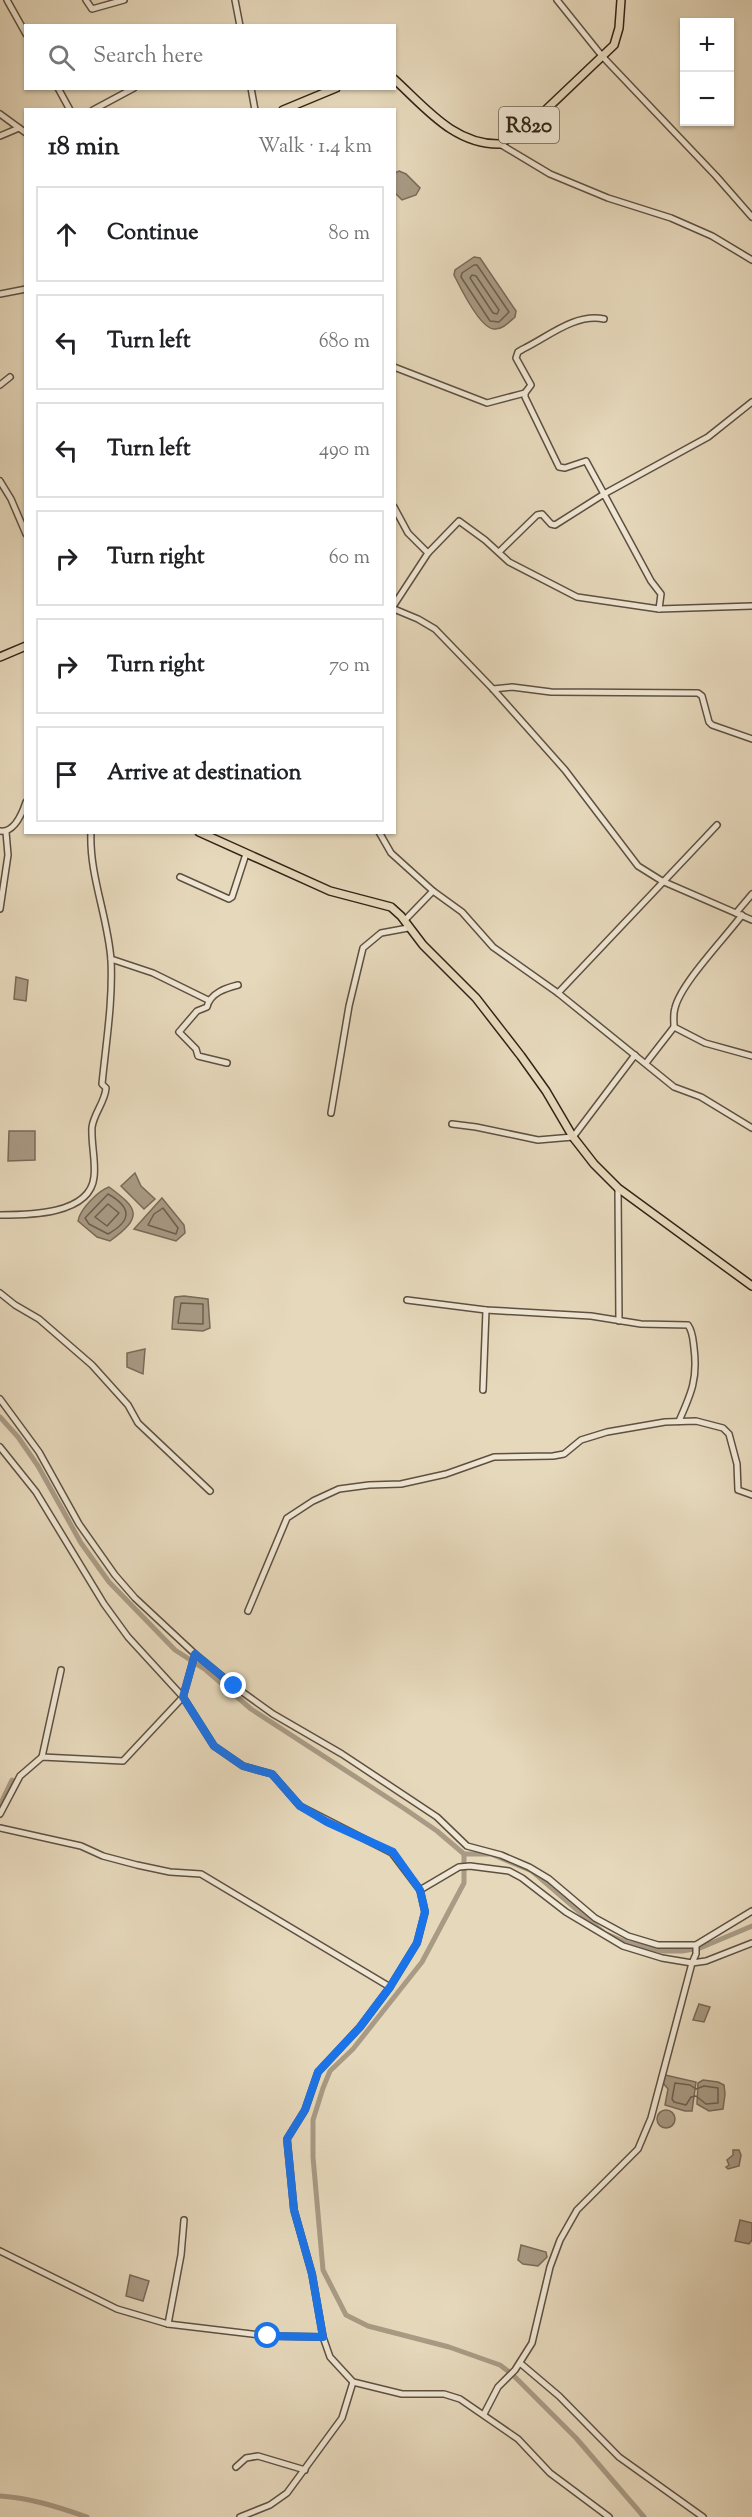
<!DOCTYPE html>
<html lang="en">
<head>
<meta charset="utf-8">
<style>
	:root { --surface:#fff; --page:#f2f2f2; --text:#202124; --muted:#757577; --line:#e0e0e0 }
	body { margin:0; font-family:"Sorts Mill Goudy",serif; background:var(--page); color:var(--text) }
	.controls { position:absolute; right:18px; top:18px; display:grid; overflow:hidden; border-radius:0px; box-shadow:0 2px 4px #0004 }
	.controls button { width:54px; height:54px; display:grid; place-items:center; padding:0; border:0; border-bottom:2px solid var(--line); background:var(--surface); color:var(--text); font:30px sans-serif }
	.stop { position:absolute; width:18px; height:18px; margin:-14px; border:4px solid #1a73e8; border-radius:50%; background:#fff }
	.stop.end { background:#1a73e8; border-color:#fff; box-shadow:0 2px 6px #0008 }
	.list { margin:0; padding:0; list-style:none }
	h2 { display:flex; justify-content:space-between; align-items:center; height:78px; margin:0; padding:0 24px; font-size:26px }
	h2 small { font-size:20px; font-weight:400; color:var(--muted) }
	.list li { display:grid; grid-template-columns:39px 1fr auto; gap:18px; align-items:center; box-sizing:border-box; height:96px; margin:0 12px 12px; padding:0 12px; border:2px solid var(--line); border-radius:0px }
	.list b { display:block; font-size:22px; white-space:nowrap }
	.list em { font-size:20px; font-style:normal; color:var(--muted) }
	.icon { flex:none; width:33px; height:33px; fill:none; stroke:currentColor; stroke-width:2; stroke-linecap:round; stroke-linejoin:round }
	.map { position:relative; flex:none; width:752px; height:2517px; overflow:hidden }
	.search { position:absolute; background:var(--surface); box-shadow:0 2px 4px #0004; left:24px; top:24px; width:372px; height:66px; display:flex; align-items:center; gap:15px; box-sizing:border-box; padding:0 21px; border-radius:0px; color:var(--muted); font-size:22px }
	.panel { position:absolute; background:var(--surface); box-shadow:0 2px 4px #0004; left:24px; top:108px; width:372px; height:726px; border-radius:0px }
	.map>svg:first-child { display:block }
	.water { fill:#a89a84; stroke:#786a59; stroke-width:1.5 }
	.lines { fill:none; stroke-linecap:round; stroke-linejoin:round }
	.shore { stroke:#6c5e4e; stroke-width:1.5 }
	.canal { stroke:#a89a84; stroke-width:5 }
	.minor-casing { stroke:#5e5041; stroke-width:8 }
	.major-casing { stroke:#312318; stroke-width:10 }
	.minor { stroke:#efe6d3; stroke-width:5 }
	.major { stroke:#e6d8bb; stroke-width:7 }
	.route { stroke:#1a73e8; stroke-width:8 }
	.labels { text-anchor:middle; stroke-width:6; stroke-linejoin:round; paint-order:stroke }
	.shield { fill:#efe6d3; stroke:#6a5e50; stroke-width:1.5 }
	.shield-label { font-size:21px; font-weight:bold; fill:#312318 }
</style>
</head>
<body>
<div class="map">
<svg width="752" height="2517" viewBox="0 0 752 2517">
	<rect width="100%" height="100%" fill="#e6d8bb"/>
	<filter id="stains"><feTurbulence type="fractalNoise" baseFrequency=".00333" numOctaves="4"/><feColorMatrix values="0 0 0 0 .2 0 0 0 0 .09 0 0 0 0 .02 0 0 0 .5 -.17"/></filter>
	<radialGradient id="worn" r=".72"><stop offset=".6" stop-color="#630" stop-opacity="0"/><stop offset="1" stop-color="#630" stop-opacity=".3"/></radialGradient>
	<!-- water -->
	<g class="water">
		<path d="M399,171L406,174L420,188L416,195L402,200L395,193V173Z"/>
		<path d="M474,257L480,258L516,311L515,317C509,322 502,330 494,329C480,329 460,287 454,275L455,270Z"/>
		<path d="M16,977L28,980L26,1001L14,999Z"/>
		<path d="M9,1131H35V1160L8,1161Z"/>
		<path d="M135,1173L141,1186L155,1199L144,1209L121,1186Z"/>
		<path d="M109,1187C139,1209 143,1217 110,1241L97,1237L78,1221C80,1209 98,1191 109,1187Z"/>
		<path d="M162,1198L184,1225L185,1233L176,1241L134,1229Z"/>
		<path d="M184,1296L208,1299L210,1328L203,1331L172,1329L174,1300L175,1297Z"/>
		<path d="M145,1349L143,1374L127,1367V1353Z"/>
		<path d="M699,2004L710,2007L704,2022L693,2020Z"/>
		<path d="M665,2075L696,2082L692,2111H685L665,2105L668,2089L663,2083V2076Z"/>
		<path d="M703,2080L718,2082L724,2085L725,2094L723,2109L709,2111L697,2104L698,2083Z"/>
		<circle cx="666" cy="2119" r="9"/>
		<path d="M733,2150H739L741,2155L739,2166L728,2169L726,2167L729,2165L727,2160L733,2155Z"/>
		<path d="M740,2220L752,2223V2240L749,2244L735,2241Z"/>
		<path d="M521,2245L546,2252L547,2257L538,2266L523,2264L518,2260Z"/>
		<path d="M130,2275L149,2281L143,2301L126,2296Z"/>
	</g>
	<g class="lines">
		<!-- shore -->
		<g class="shore">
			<path d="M474,265H477L509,312L499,322L490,321L461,277L462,273Z"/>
			<path d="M472,275L476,276L499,310L497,314L493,313L470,278Z"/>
			<path d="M108,1194C131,1207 133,1220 108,1234L89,1224L85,1218Z"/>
			<path d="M108,1204L119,1213L107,1226L95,1217Z"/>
			<path d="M163,1208L178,1228L176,1234L148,1225L154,1214Z"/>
			<path d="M181,1303L203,1304V1324L178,1323Z"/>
			<path d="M675,2083L690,2085L696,2089L704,2086L718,2088V2103L706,2104L696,2096L691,2097L686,2105L674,2102L672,2099Z"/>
		</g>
		<!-- canal -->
		<g class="canal">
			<path d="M0,1417L18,1437L38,1466L81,1543L109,1582L175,1650L206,1670L251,1709L405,1809L437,1831L464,1854H491L532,1871L604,1933L628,1943L662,1951H682L700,1948L752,1926"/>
			<path d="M0,1805L12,1780"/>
			<path d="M464,1854V1883L422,1962L353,2049L330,2071L323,2088L313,2120V2157L323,2270L346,2315L368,2326L449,2347L500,2365L512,2374L576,2438L644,2517"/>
			<path d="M0,2496C31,2498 58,2507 87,2517"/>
		</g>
		<defs>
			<g id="minor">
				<path d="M7,0L26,34"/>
				<path d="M86,0L92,9L124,0"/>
				<path d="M235,0L240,26"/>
				<path d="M557,0L602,56L716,176L752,217"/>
				<path d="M58,88L70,110"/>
				<path d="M251,88L255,110"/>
				<path d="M93,110L134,88"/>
				<path d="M0,114L26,133"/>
				<path d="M0,136L19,128"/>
				<path d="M500,144L550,174L608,198L671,218L712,236L752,260"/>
				<path d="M0,294L26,289"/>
				<path d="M604,319C575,313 548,337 523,349L518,352L516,358L531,385L525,393V397L559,467L565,468L586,461L604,494L708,437L752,402"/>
				<path d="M394,367L487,403L525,393"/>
				<path d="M0,385L10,377"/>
				<path d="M0,481L11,499L26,534"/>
				<path d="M394,507L408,533L428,553"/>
				<path d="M499,552L537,515L542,514L551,524L555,525L604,494L651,581L661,594L659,609"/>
				<path d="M394,605L428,553L459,521L485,540L509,562L577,597L659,609L752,606"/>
				<path d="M394,609L418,619L435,629L493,689L565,770L638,866L662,881L752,920"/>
				<path d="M493,689L512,687L551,692L698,693L702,696L709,722L712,725L752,739"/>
				<path d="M0,831C14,833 22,814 26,802"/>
				<path d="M379,832L391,853L433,891"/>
				<path d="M180,877L229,899L232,897L246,854"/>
				<path d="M0,909L8,855L6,832"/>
				<path d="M736,913L752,894"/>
				<path d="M404,921L433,891L462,912L493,947L558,993L674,1087L701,1097L752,1128"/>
				<path d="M111,959L153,973L208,1000"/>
				<path d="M558,993L717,825"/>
				<path d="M674,1027C674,1021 673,1014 675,1008C681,983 725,938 742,915"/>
				<path d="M227,1063L198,1056L196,1049L179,1032L197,1011L207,1007C210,993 226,988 238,985"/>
				<path d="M646,1063L674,1027L705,1043L752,1056"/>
				<path d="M331,1113L349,1006L363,948L381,933L408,928"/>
				<path d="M452,1124L476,1127L538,1140L573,1137L635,1055"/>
				<path d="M618,1188L619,1321"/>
				<path d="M0,1215C28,1215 90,1215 94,1177C96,1161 91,1144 92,1127C94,1113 105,1102 106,1088L102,1084C106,1043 113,1001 111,960C108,917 89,875 91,832"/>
				<path d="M0,1293L15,1305L39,1319L92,1365L128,1405L138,1423L210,1491"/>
				<path d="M407,1300L486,1310L591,1316L641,1324L688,1325C693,1332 693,1340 694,1348C698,1379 691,1394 679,1421"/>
				<path d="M483,1390L486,1310"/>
				<path d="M0,1399L39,1452L79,1524L115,1575L135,1598L195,1654L183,1697L123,1761L42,1757L20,1776L0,1814"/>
				<path d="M0,1447L36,1492L104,1604L128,1637L183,1697L214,1746L243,1766L272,1774L300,1806L392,1853L420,1890L425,1912L417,1943L390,1987L360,2027L318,2072L305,2110L287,2139L294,2210L312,2274L323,2337L330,2357L353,2382L402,2394H444L460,2399L518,2439L550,2473L609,2517"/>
				<path d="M248,1611L287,1518L313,1501L339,1489L369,1485L401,1484L446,1474L494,1457L553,1456L564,1454L581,1440L607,1432L665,1422L696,1421L723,1428L729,1434L737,1464L738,1490L752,1495"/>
				<path d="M195,1654L234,1686L273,1714L342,1754L437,1817L467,1846L501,1855L529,1867L549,1879L595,1918L628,1936L658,1945H696L752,1911"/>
				<path d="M42,1757L61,1670"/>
				<path d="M0,1828L81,1846L103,1856L137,1865L170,1872L201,1874L390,1987"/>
				<path d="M420,1890L459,1867L470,1866L509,1871L522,1878L566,1912L623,1946L662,1958L692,1963L696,1954V1945"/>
				<path d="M0,2251L117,2309L168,2324L268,2336L323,2337"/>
				<path d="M168,2324L181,2255L184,2220"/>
				<path d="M520,2363L559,2396L619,2457L703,2517"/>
				<path d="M484,2414L498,2387L515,2370L532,2343L550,2267L560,2240L577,2210L638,2149L651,2118L692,1963L706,1961L752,1943"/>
				<path d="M236,2467L246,2458L258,2456L305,2470"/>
				<path d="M240,2517L270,2505L287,2493L342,2418L353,2382"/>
			</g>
			<g id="major">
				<path d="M394,79C425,107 454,145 500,144L534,121L614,45L619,28L621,0"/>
				<path d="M283,110L336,88"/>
				<path d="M0,657L26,646"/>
				<path d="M199,832L330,891L391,907L401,916L423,945L476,998L521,1056L546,1091L573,1137L594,1164L618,1188L752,1286"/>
			</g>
		</defs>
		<!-- minor casing -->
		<use href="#minor" class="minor-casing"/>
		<!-- major casing -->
		<use href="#major" class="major-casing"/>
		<!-- minor -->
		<use href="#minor" class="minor"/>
		<!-- major -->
		<use href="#major" class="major"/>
	</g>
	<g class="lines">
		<!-- route -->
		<path class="route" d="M234,1686L195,1654L183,1697L214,1746L243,1766L272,1774L300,1806L327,1822L393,1852L420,1890L424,1907L425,1912L417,1943L390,1987L360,2027L318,2072L305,2110L287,2139L294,2210L312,2274L323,2337L268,2336"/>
	</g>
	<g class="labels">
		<!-- shield labels -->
		<rect class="shield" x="499" y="107" width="60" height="36" rx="4.5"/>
		<g class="shield-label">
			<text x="529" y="132">R820</text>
		</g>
	</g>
	<rect width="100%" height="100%" filter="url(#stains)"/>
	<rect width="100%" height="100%" fill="url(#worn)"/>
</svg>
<div class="controls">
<button>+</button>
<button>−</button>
</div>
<div class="stop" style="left:268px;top:2336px"></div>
<div class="stop end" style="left:234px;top:1686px"></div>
<div class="search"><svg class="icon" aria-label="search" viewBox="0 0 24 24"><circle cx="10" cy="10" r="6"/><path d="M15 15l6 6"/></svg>Search here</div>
<section class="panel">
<h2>18 min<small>Walk · 1.4 km</small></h2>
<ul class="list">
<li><svg class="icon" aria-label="ahead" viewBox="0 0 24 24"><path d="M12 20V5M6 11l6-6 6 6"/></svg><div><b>Continue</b></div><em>80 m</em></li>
<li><svg class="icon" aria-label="left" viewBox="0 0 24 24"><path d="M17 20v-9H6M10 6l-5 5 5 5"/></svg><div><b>Turn left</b></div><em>680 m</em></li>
<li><svg class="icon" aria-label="left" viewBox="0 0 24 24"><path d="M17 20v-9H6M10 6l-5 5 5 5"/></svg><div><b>Turn left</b></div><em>490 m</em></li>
<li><svg class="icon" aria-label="right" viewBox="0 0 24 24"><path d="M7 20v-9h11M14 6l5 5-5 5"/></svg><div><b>Turn right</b></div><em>60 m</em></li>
<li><svg class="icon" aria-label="right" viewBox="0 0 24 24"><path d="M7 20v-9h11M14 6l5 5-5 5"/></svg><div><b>Turn right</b></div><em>70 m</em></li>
<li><svg class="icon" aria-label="arrive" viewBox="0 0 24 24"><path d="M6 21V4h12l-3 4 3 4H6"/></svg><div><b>Arrive at destination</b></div></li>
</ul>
</section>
</div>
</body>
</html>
